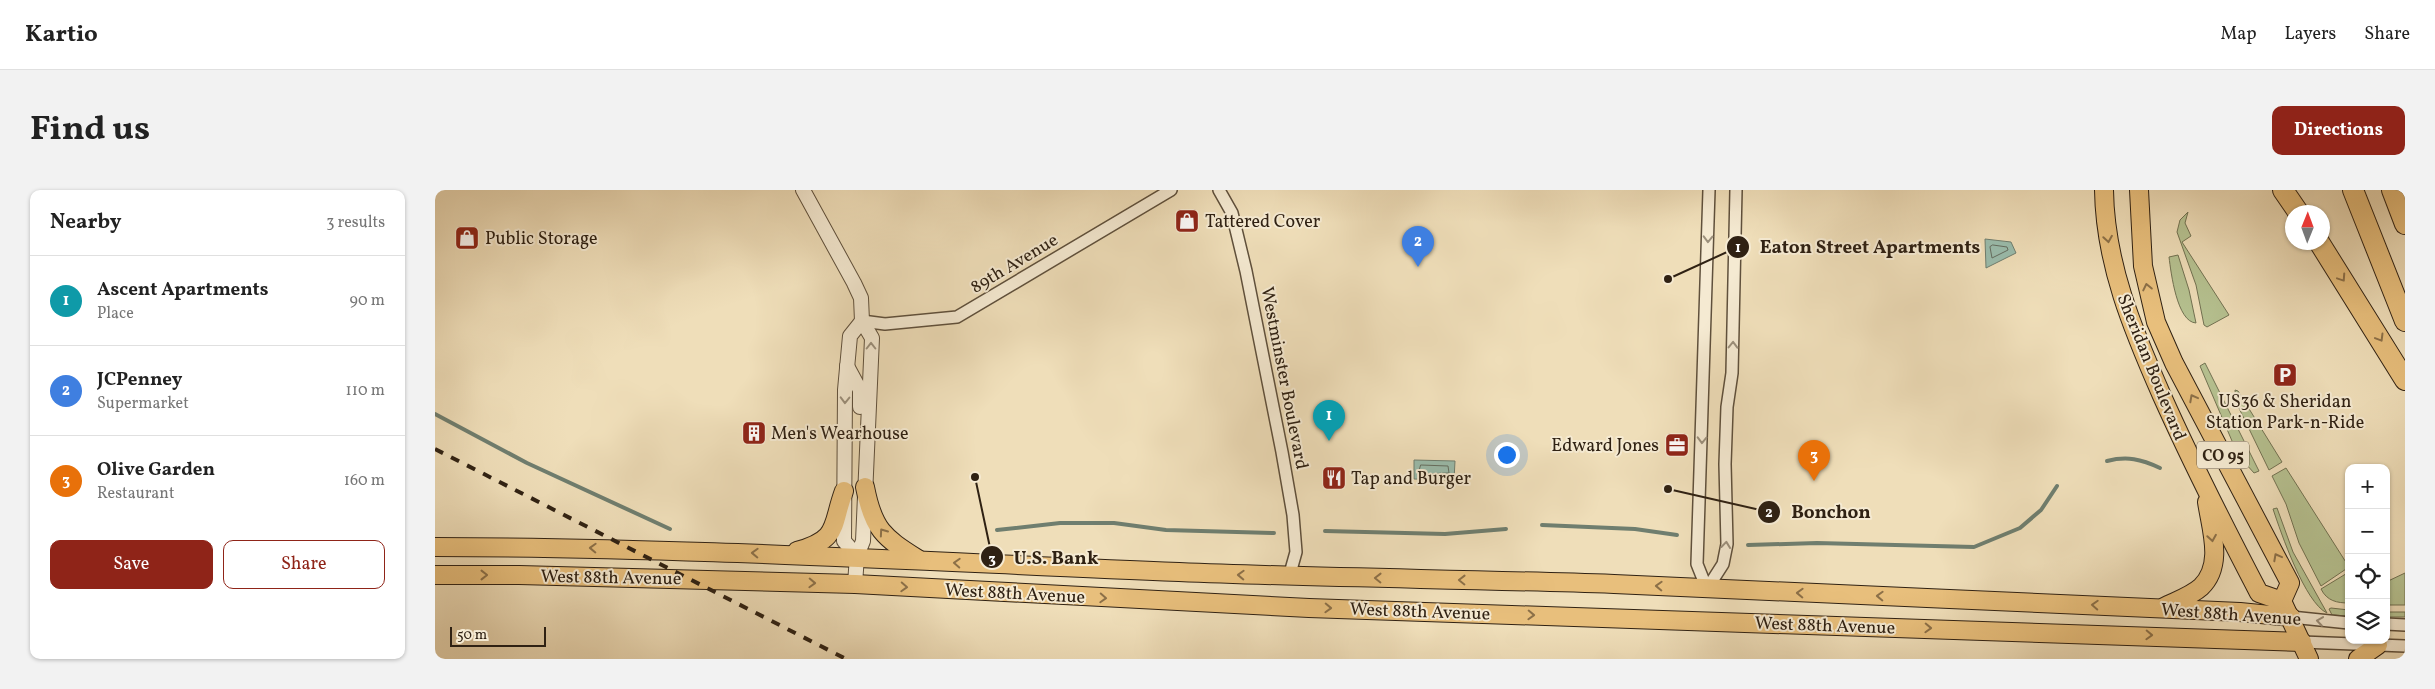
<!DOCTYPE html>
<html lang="en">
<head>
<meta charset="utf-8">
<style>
	:root { --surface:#fff; --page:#f2f2f2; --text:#222; --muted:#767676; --line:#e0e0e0; --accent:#8f2418 }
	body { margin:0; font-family:Vollkorn,serif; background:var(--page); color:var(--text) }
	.controls { position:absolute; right:15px; bottom:15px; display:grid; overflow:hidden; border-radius:10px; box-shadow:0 1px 4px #0004 }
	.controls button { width:45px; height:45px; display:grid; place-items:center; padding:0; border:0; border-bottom:1px solid var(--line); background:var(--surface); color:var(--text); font:25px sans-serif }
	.compass { position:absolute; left:1850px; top:15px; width:45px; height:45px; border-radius:50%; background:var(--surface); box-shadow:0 1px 4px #0004; rotate:1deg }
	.scale { position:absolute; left:15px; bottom:12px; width:96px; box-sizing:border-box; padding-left:5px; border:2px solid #2f2113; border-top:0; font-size:14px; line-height:18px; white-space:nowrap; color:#2f2113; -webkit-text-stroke:4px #f5ead2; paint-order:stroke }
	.you { position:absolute; left:1071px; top:264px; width:18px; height:18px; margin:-12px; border:4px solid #fff; border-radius:50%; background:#1a73e8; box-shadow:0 0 0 8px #1a73e833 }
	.badge { display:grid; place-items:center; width:32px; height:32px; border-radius:50%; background:var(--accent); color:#fff; font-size:16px; font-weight:700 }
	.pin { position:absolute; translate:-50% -41px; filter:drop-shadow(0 1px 2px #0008) }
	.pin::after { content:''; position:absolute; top:26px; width:18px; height:15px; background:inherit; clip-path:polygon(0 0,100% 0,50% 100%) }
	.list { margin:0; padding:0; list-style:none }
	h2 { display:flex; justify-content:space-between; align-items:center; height:65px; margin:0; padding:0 20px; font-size:21px }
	h2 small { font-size:16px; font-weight:400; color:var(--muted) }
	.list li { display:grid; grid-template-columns:32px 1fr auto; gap:15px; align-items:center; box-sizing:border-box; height:90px; padding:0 20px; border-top:1px solid var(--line) }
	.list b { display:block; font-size:19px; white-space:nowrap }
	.list p { margin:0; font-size:16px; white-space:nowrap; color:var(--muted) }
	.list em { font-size:16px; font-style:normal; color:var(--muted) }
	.actions { display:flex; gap:10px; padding:15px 20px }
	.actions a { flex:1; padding:11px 0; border:1px solid var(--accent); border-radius:10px; text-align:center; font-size:18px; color:var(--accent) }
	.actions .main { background:var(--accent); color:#fff }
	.icon { flex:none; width:28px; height:28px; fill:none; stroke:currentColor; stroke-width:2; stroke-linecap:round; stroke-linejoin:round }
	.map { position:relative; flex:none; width:1970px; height:469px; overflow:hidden; border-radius:10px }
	header { display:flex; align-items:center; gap:30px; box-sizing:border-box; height:70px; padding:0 25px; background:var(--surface); border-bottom:1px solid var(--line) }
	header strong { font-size:24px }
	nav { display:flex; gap:28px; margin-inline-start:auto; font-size:18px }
	.intro { display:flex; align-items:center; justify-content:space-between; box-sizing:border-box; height:120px; padding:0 30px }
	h1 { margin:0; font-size:35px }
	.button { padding:12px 22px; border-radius:10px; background:var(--accent); color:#fff; font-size:18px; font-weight:700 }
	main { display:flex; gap:30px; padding:0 30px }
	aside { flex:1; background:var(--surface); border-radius:10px; box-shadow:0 1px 4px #0004 }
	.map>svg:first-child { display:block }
	.green { fill:#b6c291; stroke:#727252 }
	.water { fill:#9abcac; stroke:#6f7e6f }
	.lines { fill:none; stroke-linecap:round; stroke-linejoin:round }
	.shore { stroke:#646e60; stroke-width:1 }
	.stream { stroke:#6f7e6f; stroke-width:4 }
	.minor-casing { stroke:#5f503c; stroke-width:14 }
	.tertiary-casing { stroke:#5f503c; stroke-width:16 }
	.primary-casing { stroke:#2f2113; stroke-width:20 }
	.motorway-casing { stroke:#2f2113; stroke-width:22 }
	.minor { stroke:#f5ead2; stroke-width:11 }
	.tertiary { stroke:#f5ead2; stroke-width:14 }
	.primary { stroke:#e8bf7c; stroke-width:18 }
	.motorway { stroke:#e8bf7c; stroke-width:20 }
	.rail { stroke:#2f2113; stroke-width:4; stroke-dasharray:9 9; stroke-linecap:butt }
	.oneway { stroke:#9c907c }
	.oneway2 { stroke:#8c7048 }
	.labels { text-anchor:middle; stroke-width:4; stroke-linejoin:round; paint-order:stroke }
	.shield { fill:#f5ead2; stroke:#6a5d4c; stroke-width:1 }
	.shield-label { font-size:16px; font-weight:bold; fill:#2f2113 }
	.poi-label { font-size:18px; fill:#2f2113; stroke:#f5ead2; text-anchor:start }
	.street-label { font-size:18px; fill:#2f2113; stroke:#f5ead2 }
	.leader { fill:none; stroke:#2f2113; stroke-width:2 }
	.callout-dot { fill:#2f2113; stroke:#f5ead2; stroke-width:2 }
	.mark-label { font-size:15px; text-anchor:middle; font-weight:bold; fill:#fff }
	.callout-label { font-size:19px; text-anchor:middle; font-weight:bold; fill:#2f2113; stroke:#f5ead2; stroke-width:4; stroke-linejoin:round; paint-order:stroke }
</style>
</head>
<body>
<header>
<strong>Kartio</strong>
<nav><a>Map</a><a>Layers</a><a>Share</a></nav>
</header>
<div class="intro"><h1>Find us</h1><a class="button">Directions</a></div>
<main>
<aside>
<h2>Nearby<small>3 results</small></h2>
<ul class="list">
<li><span class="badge" style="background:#0f9aa8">1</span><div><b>Ascent Apartments</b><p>Place</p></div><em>90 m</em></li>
<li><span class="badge" style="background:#3f7fe0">2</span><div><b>JCPenney</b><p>Supermarket</p></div><em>110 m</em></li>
<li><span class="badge" style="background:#e8710a">3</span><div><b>Olive Garden</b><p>Restaurant</p></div><em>160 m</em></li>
</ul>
<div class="actions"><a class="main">Save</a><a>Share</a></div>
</aside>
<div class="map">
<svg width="1970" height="469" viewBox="0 0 1970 469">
	<rect width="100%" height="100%" fill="#efdeb9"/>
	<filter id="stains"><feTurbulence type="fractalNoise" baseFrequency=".004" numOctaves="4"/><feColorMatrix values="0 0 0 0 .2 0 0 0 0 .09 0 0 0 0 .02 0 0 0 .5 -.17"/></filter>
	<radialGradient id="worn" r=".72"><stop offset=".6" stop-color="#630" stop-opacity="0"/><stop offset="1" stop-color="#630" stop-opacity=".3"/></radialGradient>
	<!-- green -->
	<g class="green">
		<path d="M1753,22L1750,33L1756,46L1747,52L1794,125L1772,137L1769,135L1761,95L1742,42L1745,30Z"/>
		<path d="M1743,65L1754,100L1761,133C1742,132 1736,83 1734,67Z"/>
		<path d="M1770,173L1824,281L1819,283L1803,265L1765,176Z"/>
		<path d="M1800,200L1803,201L1847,272L1834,280L1801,212Z"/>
		<path d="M1851,278L1914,377L1886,396L1864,353L1851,314L1837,286Z"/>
		<path d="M1842,318L1858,362L1892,423C1870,413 1846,343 1838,319Z"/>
		<path d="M1914,382V413C1902,413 1892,411 1886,399Z"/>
		<path d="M1970,383V415H1951V392Z"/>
		<path d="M1896,418L1914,420V426L1897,425L1894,419Z"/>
		<rect x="1951" y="422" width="19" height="5"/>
	</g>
	<!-- water -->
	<g class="water">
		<path d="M1550,49L1576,52L1581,63L1551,78Z"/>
		<path d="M979,270L1020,271L1019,290L979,289Z"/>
	</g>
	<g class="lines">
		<!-- shore -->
		<g class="shore">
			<path d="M1558,55L1572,57L1573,60L1557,68L1555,57Z"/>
			<path d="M986,275L1013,276L1014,283L986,284L984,282Z"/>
		</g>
		<!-- stream -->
		<g class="stream">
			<path d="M0,224L92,273L235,339"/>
			<path d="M1672,271C1692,266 1706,269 1725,278"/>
			<path d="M1107,335L1200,339L1242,345"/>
			<path d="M562,340L625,333H679L731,340L839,343"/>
			<path d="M890,341L1010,344L1071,339"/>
			<path d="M1313,355L1382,353L1539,357L1585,338L1606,320L1622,296"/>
		</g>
		<defs>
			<g id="minor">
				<path d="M784,0L797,23L811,81L847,262L858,325L861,362L854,387"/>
				<path d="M427,131L450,134L522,127L736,0"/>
				<path d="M1272,399L1288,374L1292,354L1290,274L1292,217L1297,183L1301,0"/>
				<path d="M1272,399L1262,374L1274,0"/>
				<path d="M1856,427L1914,433"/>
				<path d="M1951,434L1970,435"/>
				<path d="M1867,452L1970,456"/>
			</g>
			<g id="tertiary">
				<path d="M368,0L419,93L426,108L427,131L437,148L428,351L422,366L420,394"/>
				<path d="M412,176L425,200V217"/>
				<path d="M422,366L409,351L410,200L415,146L427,131"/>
			</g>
			<g id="primary">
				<path d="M1669,0C1670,74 1698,140 1727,206C1757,273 1790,338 1824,403L1847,411L1874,469"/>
				<path d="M1704,0L1708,76L1721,132L1739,173L1855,393L1847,411"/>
				<path d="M430,297C438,339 448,347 483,369"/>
				<path d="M0,357C248,357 496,372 744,382C889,388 1034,389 1179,394C1388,402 1596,414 1805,422L1856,427"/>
				<path d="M362,361C405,349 396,336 409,301"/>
				<path d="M0,385H84L420,394L874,418L1867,452"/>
				<path d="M1729,417C1741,411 1756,406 1766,397C1789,375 1776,339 1772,312"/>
				<path d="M1923,469L1943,455"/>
			</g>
			<g id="motorway">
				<path d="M1848,0L1863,22"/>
				<path d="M1918,0L1970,131"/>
				<path d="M1957,0L1970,34"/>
				<path d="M1884,52L1970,190"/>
			</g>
		</defs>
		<!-- minor casing -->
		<use href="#minor" class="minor-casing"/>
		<!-- tertiary casing -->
		<use href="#tertiary" class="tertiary-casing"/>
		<!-- primary casing -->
		<use href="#primary" class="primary-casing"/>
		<!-- motorway casing -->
		<use href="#motorway" class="motorway-casing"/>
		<!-- minor -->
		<use href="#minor" class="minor"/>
		<!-- tertiary -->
		<use href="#tertiary" class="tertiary"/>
		<!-- primary -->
		<use href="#primary" class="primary"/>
		<!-- motorway -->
		<use href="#motorway" class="motorway"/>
		<!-- rail -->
		<path class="rail" d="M0,259L411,469"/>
	</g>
	<!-- one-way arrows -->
	<defs><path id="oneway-chevron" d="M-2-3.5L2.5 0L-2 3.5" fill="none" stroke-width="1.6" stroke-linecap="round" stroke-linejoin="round" transform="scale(1.25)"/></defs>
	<g class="oneway">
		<use href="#oneway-chevron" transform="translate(1273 49) rotate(91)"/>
		<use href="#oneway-chevron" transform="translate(1298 155) rotate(-89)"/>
		<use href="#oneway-chevron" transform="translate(436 156) rotate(-90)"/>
		<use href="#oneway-chevron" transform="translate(410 210) rotate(91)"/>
		<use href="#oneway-chevron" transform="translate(1267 250) rotate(91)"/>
		<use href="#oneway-chevron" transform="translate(1291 355) rotate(-84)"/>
		<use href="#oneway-chevron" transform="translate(1885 431) rotate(-172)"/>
	</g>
	<g class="oneway2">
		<use href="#oneway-chevron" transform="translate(1673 49) rotate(81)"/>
		<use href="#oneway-chevron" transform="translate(1907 88) rotate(56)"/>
		<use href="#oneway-chevron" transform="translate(1712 97) rotate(-102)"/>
		<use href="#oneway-chevron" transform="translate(1945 148) rotate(59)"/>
		<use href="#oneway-chevron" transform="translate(1758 208) rotate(-118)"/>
		<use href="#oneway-chevron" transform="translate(448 342) rotate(-125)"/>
		<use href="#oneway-chevron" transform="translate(1777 348) rotate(81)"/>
		<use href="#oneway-chevron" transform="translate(158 358) rotate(-178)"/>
		<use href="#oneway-chevron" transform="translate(320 363) rotate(-178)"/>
		<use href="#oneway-chevron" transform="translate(1842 367) rotate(-118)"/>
		<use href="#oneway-chevron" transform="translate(522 373) rotate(-177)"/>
		<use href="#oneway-chevron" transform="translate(49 385)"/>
		<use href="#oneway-chevron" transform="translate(806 385) rotate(-178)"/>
		<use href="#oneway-chevron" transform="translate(943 388) rotate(-179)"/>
		<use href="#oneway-chevron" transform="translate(1027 390) rotate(-179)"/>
		<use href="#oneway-chevron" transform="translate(377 393) rotate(2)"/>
		<use href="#oneway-chevron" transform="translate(1224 396) rotate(-178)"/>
		<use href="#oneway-chevron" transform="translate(469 397) rotate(3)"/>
		<use href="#oneway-chevron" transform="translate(1365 403) rotate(-178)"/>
		<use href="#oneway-chevron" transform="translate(1445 406) rotate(-178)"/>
		<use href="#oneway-chevron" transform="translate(668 408) rotate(3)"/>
		<use href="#oneway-chevron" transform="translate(1660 415) rotate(-177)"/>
		<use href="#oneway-chevron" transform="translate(893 418) rotate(2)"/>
		<use href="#oneway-chevron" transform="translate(1096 425) rotate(2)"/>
		<use href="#oneway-chevron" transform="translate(1493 438) rotate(2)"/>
		<use href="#oneway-chevron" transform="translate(1714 445) rotate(2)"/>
	</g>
	<!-- icons -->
	<defs>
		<symbol id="shop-square" viewBox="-11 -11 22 22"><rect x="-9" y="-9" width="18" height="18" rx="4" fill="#8f2418" stroke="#f5ead2"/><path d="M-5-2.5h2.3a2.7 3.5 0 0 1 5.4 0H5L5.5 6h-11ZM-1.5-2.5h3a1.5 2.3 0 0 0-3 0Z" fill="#fff"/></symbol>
		<symbol id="parking-square" viewBox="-11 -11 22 22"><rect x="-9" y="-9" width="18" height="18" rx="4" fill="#8f2418" stroke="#f5ead2"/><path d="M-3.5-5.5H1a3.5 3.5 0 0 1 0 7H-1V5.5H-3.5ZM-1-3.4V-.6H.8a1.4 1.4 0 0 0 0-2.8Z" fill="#fff"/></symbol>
		<symbol id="building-square" viewBox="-11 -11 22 22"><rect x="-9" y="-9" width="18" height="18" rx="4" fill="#8f2418" stroke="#f5ead2"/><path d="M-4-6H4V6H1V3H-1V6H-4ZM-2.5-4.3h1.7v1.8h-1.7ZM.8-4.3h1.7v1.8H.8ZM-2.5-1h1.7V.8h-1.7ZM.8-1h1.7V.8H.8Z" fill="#fff"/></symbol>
		<symbol id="office-square" viewBox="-11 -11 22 22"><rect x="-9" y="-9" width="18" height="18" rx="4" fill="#8f2418" stroke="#f5ead2"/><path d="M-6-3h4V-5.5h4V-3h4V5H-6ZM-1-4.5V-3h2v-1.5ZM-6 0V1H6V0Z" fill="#fff"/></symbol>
		<symbol id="restaurant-square" viewBox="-11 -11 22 22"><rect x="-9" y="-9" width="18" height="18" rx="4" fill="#8f2418" stroke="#f5ead2"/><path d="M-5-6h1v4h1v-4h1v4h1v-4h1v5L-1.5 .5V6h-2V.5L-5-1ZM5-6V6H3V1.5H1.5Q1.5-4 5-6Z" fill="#fff"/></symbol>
	</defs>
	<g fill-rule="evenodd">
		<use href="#shop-square" x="738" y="17" width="28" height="28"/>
		<use href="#shop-square" x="18" y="34" width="28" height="28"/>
		<use href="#parking-square" x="1836" y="171" width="28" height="28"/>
		<use href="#building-square" x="305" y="229" width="28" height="28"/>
		<use href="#office-square" x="1228" y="241" width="28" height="28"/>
		<use href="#restaurant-square" x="885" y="274" width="28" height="28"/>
	</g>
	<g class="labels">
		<!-- shield labels -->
		<rect class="shield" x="1762" y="251.5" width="52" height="27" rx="4"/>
		<g class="shield-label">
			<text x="1788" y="271">CO 95</text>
		</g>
		<!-- poi labels -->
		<g class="poi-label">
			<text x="770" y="37">Tattered Cover</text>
			<text x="50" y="54">Public Storage</text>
			<text x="1850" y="217" text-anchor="middle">US36 &amp; Sheridan<tspan x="1850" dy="21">Station Park-n-Ride</tspan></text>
			<text x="336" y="249">Men's Wearhouse</text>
			<text x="1224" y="261" text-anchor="end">Edward Jones</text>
			<text x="916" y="294">Tap and Burger</text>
		</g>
		<!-- street labels -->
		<g class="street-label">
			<text transform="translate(579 73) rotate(-31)" y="6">89th Avenue</text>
			<text transform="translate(1717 177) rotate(68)" y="6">Sheridan Boulevard</text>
			<text transform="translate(850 188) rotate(79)" y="6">Westminster Boulevard</text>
			<text transform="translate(176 387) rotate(1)" y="6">West 88th Avenue</text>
			<text transform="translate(580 403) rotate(3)" y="6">West 88th Avenue</text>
			<text transform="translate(985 421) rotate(2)" y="6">West 88th Avenue</text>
			<text transform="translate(1796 424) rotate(4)" y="6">West 88th Avenue</text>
			<text transform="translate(1390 435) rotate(2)" y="6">West 88th Avenue</text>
		</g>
	</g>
	<!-- callouts -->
	<path class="leader" d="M1233 89L1303 57M1233 299L1334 322M540 287L557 367"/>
	<g class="callout-dot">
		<circle cx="1233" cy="89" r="5"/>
		<circle cx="1233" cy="299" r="5"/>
		<circle cx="540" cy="287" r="5"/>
		<circle cx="1303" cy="57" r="12"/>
		<circle cx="1334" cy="322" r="12"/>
		<circle cx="557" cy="367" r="12"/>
	</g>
	<g class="mark-label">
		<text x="1303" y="62">1</text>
		<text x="1334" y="327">2</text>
		<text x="557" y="373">3</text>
	</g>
	<g class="callout-label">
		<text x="1435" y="63">Eaton Street Apartments</text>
		<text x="1396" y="328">Bonchon</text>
		<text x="621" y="374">U.S. Bank</text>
	</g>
	<rect width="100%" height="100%" filter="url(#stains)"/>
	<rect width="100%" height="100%" fill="url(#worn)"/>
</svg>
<div class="controls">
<button>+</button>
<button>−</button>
<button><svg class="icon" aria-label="locate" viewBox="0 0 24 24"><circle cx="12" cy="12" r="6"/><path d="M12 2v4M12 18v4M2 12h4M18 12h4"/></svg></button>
<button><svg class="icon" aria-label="layers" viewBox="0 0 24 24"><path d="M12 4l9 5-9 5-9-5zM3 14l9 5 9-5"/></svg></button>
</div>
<svg class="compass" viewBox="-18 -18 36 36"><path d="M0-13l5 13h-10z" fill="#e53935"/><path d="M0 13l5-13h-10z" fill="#767676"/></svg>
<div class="scale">50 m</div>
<div class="you"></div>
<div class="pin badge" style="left:894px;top:251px;background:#0f9aa8">1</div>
<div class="pin badge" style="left:983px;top:77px;background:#3f7fe0">2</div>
<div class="pin badge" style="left:1379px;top:291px;background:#e8710a">3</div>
</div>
</main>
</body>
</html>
